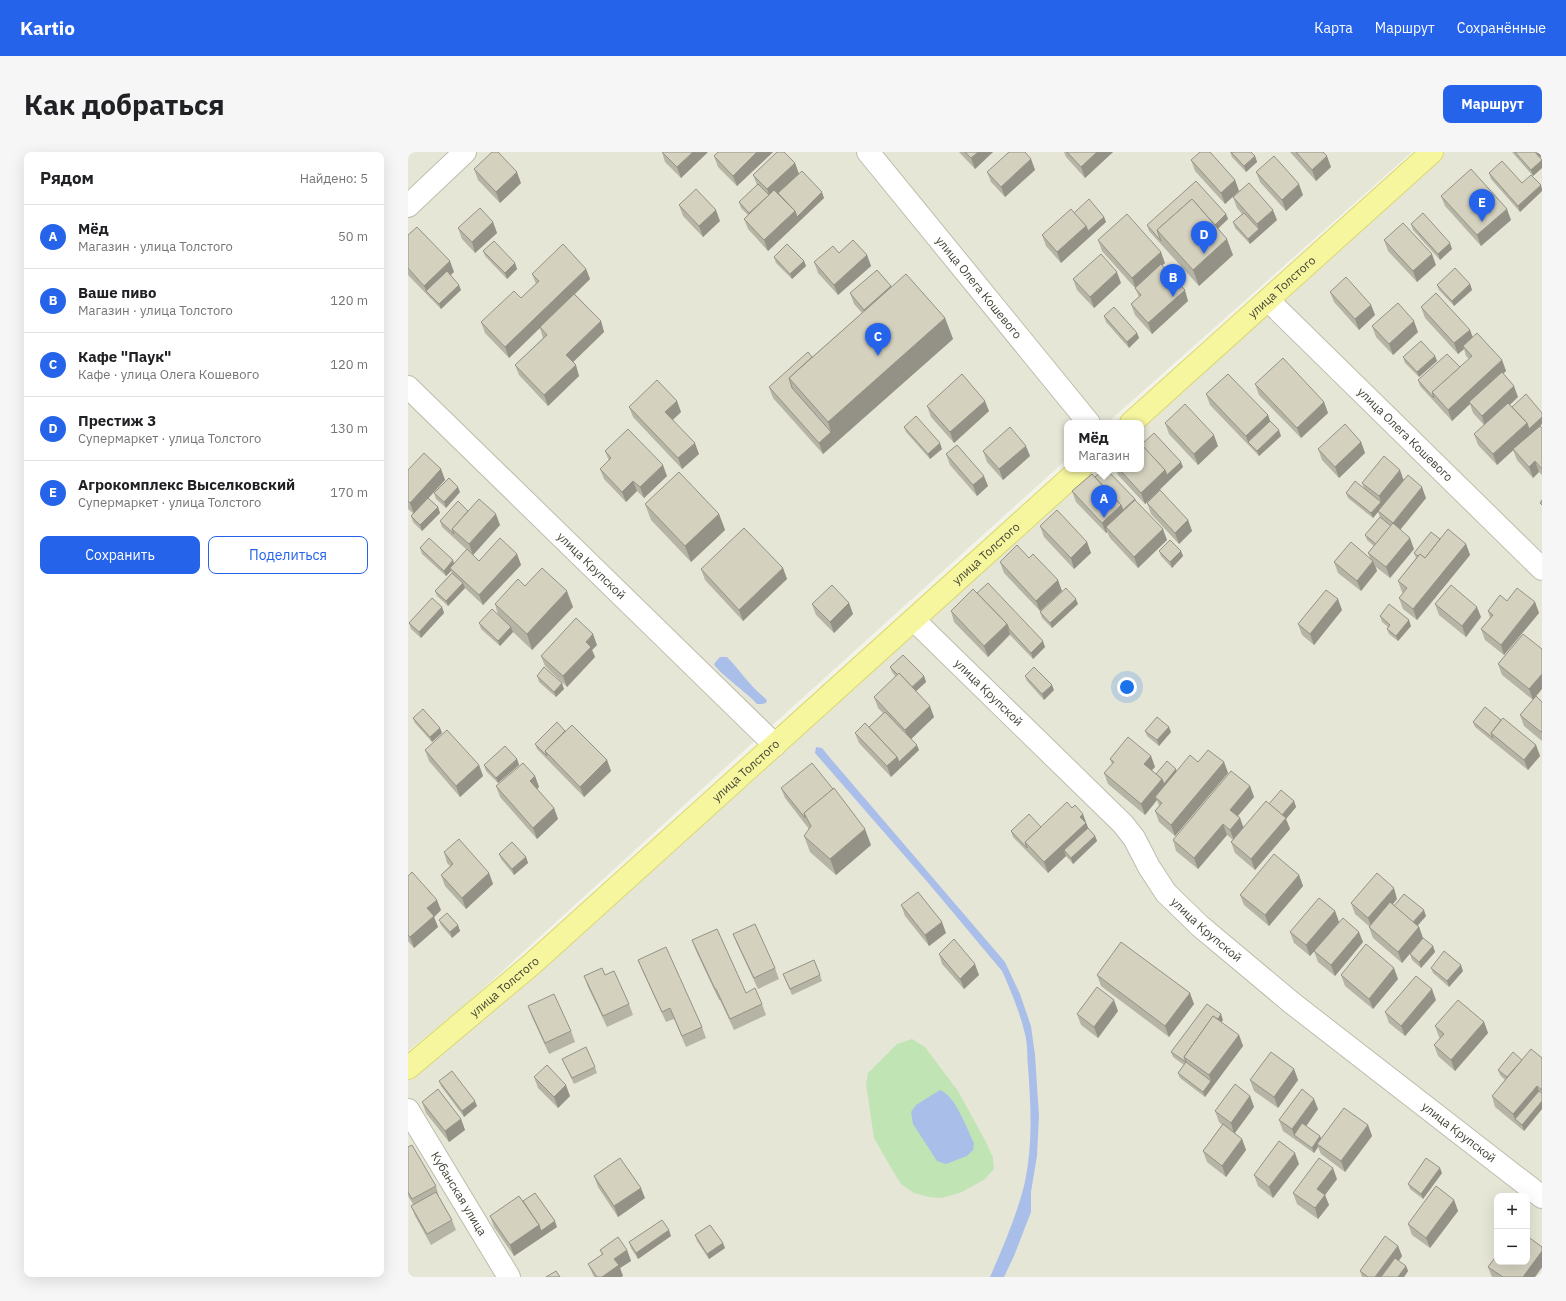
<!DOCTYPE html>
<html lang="ru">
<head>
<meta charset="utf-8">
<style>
	:root { --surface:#fff; --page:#f6f6f6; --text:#202124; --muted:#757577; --line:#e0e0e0; --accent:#2563eb }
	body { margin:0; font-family:"IBM Plex Sans",sans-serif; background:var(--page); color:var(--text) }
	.controls { position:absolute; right:12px; bottom:12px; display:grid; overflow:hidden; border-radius:8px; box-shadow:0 4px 16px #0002 }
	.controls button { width:36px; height:36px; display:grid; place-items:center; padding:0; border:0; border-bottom:1px solid var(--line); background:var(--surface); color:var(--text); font:20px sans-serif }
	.you { position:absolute; left:719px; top:535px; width:14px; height:14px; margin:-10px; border:3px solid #fff; border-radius:50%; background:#1a73e8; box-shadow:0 0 0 6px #1a73e833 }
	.badge { display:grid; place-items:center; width:26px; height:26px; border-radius:50%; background:var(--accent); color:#fff; font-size:13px; font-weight:700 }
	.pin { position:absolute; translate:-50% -33px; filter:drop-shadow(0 1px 2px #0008) }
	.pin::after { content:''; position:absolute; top:21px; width:14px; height:12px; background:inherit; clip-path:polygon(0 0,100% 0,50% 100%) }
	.popup { position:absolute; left:656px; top:268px; width:80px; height:52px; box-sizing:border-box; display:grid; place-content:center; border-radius:8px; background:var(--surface); filter:drop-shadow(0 1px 3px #0005); font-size:13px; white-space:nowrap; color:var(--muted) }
	.popup b { font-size:15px; color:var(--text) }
	.popup::after { content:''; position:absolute; left:50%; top:100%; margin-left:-8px; border:8px solid transparent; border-top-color:var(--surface) }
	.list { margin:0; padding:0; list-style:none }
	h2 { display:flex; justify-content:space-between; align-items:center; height:52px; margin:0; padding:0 16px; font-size:17px }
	h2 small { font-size:13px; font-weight:400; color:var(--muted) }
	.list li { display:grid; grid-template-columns:26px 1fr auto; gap:12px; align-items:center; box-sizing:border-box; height:64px; padding:0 16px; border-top:1px solid var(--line) }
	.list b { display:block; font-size:15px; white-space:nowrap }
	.list p { margin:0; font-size:13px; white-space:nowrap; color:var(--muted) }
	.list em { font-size:13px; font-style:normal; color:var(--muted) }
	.actions { display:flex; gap:8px; padding:12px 16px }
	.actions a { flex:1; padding:9px 0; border:1px solid var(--accent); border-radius:8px; text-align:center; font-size:14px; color:var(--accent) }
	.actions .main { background:var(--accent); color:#fff }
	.map { position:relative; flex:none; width:1134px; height:1125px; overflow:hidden; border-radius:8px }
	header { display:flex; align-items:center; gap:24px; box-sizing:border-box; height:56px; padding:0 20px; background:var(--accent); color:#fff }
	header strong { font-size:19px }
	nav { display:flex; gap:22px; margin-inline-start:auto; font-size:14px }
	.intro { display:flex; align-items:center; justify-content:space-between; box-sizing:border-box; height:96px; padding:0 24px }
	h1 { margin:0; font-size:28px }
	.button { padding:10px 18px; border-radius:8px; background:var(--accent); color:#fff; font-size:14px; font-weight:700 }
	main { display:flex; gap:24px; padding:0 24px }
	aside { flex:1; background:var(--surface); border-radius:8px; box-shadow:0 4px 16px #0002 }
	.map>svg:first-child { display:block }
	.residential { fill:#e6e6d7; fill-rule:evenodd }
	.green { fill:#c1e4b5 }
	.water { fill:#aabeea }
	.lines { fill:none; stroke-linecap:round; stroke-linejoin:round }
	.minor-casing { stroke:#bebdac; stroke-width:24 }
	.major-casing { stroke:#dad870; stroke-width:24 }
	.minor { stroke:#fff; stroke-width:22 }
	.major { stroke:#f6f69f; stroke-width:22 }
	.wall { fill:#b6b4a4 }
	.shaded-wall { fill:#949286 }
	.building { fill:#d4d1bf; stroke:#949286 }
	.labels { text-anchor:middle; stroke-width:4; stroke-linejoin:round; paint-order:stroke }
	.street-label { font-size:12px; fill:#464438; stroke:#fff }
</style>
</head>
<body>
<header>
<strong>Kartio</strong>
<nav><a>Карта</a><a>Маршрут</a><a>Сохранённые</a></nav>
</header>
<div class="intro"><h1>Как добраться</h1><a class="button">Маршрут</a></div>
<main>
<aside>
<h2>Рядом<small>Найдено: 5</small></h2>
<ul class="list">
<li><span class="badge">A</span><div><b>Мёд</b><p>Магазин · улица Толстого</p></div><em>50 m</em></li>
<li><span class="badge">B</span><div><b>Ваше пиво</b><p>Магазин · улица Толстого</p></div><em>120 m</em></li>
<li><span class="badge">C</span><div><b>Кафе &quot;Паук&quot;</b><p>Кафе · улица Олега Кошевого</p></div><em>120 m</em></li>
<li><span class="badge">D</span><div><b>Престиж 3</b><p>Супермаркет · улица Толстого</p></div><em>130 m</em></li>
<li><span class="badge">E</span><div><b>Агрокомплекс Выселковский</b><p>Супермаркет · улица Толстого</p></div><em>170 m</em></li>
</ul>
<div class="actions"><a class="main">Сохранить</a><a>Поделиться</a></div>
</aside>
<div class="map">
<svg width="1134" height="1125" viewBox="0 0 1134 1125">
	<rect width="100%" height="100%" fill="#f3f3e9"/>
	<!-- residential -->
	<g class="residential">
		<path d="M0,0H1004L699,271H659V307L329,605L57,853L0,899Z"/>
		<path d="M1035,0H1134V1125H0V928L132,815L684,317H733V273ZM1089,1044H1119V1110H1089Z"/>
	</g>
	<!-- green -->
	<path class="green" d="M504,887L517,895L550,939L578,990L585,1006L586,1017L577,1027L554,1040L534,1046L521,1045L506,1041L493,1032L482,1014L466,986L458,932L460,921L489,892Z"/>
	<!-- water -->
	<g class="water">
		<path d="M312,505H319C329,515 337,527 347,537C351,541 355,544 359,548L358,551L354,552H349C341,542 309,520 306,512Z"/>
		<path d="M408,595L414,596L423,607L597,810L612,842L623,874L627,903L631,964L629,1004L623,1040V1060L606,1104L596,1125H582C595,1095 608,1065 616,1034C625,995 623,955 620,915C619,905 620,893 617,882C612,861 603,839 594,819L522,733L407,601Z"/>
		<path d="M532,938C547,943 559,977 566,991L565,998L559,1004L538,1012L529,1009L505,972L503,960L508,953Z"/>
	</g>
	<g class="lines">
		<defs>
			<g id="minor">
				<path id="s1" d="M460,0L681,271"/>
				<path d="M0,54L57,0"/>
				<path id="s2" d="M860,148L1134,417"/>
				<path id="s3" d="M0,235L367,593"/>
				<path id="s4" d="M506,468L715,672L726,686L741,715L758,741L792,774L884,851L1134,1045"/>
				<path id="s5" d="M0,958L101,1125"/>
			</g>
			<g id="major">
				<path id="s6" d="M723,271L1024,0"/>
				<path id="s7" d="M0,916L124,812L672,317"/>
			</g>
		</defs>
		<!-- minor casing -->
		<use href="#minor" class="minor-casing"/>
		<!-- major casing -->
		<use href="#major" class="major-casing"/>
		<!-- minor -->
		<use href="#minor" class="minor"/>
		<!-- major -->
		<use href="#major" class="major"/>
	</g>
	<!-- wall -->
	<g class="wall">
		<path d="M254,0H300L273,26L257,10Z"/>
		<path d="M310,0H365L329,34L310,15L306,4Z"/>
		<path d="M551,0H585L567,17Z"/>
		<path d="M656,0H705L677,26L658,5Z"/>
		<path d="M822,0L847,4L849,10L838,20L824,5Z"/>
		<path d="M882,0H915L923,15L908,29Z"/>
		<path d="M1104,0H1134V4L1132,6L1134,8V16L1125,24Z"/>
		<path d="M623,7L627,18L597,45L583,30L579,20Z"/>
		<path d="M783,8L827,28L831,39L817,52L787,19Z"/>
		<path d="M387,11L391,22L416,46L360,99L340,77L336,67L340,63L333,56L331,50L349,33L345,23Z"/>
		<path d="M66,17L113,31L92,51L70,28Z"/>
		<path d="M848,20L895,43L878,59L852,30Z"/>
		<path d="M1081,21L1134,37V39L1112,60L1083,27Z"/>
		<path d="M1033,44L1103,68L1073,94L1037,54Z"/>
		<path d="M825,45L869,68L842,92L827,76L825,70L834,62L829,56Z"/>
		<path d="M271,53L312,69L295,85L275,64Z"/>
		<path d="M666,61L696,65L698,70L653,111L638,94L634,83Z"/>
		<path d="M818,62L820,67L810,77L825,103L791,134L741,79L739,73Z"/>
		<path d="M85,70L89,81L67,101L54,87L50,76Z"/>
		<path d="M1003,72L1044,97L1032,108L1005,78Z"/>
		<path d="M0,83L46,120L42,123L53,138L33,157L0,123Z"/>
		<path d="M690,88L757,111L754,113L780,149L744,182L727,163L723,152L731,145L727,136L694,99Z"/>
		<path d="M976,88L1028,113L1009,130L980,99Z"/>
		<path d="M75,99L107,111L109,117L99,127L77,104Z"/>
		<path d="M431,101L459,103L463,114L430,143L410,121L406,110Z"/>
		<path d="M366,105L396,109L398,114L384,127L368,111Z"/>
		<path d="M178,117L182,127L167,142L193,169L196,180L165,210L171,224L140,254L111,223L107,213L135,186L132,176L101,206L77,181L73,170L113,146L128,132L124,122Z"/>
		<path d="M665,127L713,131L686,156L669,138Z"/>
		<path d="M1062,132L1064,138L1046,154L1031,138L1029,133Z"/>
		<path d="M483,134L484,135L537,166L545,187L415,302L365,246L361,235L404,205L454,161L446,152L442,141Z"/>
		<path d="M922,140L963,153L967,163L951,178L926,150Z"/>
		<path d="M1013,155L1062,178L1064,185L1094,208L1098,219L1095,222L1110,245L1102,253L1104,255L1134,261V272L1132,274L1134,276V323L1131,320L1125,326L1109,308L1105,298L1089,313L1070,293L1066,282L1076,273L1065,261L1062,252L1044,269L1012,234L1010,228L1052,215L1061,207L1058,204L1056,197L1050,202L1017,166Z"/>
		<path d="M696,164L729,181L731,186L721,196L698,170Z"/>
		<path d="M964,174L1010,180L985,203L968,185Z"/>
		<path d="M1027,204L1029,209L1011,225L997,211L995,205Z"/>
		<path d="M847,232L916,250L920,261L893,286L851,243Z"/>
		<path d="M798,242L860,263L862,269L873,284L851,304L802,253Z"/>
		<path d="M269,249L273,260L265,268L291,302L274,317L225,265L221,255Z"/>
		<path d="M519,254L581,259L546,291L523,265Z"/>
		<path d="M757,271L810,294L790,313L761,282Z"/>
		<path d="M496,275L534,297L522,307L498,280Z"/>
		<path d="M953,290L957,301L931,326L914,308L910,297Z"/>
		<path d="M197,299L259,324L236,346L229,339L218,350L196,327L192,317L201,309Z"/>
		<path d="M575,299L622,304L595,328L579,310Z"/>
		<path d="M538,302L580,334L569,344L542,313Z"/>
		<path d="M775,315L737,352L710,323L708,317H733Z"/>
		<path d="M33,317L37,328L20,346L30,355L32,361L14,379L5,370L3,364L5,361L0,357V318Z"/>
		<path d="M687,325L727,347L728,349L759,388L730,416L702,386L699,380L698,381L668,350L664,339Z"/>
		<path d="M996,327L1018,346L992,378L1006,397L982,426L968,415L969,419L953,439L930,421L926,410L962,406L960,401L966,394L959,388L957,383L972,365L970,360L965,366L940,346L938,341L956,336L954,331Z"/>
		<path d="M52,340L38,356L28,347L26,341Z"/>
		<path d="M739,351L780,368L784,379L771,392L743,362Z"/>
		<path d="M237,352L311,362L317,378L283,410L243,368Z"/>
		<path d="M60,359L92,373L65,403L71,409L109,402L113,413L75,453L57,436L40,454L29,444L27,439L44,421L43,419L38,424L14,402L12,396L46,411L59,398L34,375L32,369Z"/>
		<path d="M632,374L679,390L683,401L666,417L636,385Z"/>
		<path d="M1032,387L1058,392L1062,403L1009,468L995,457L991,446L995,441L994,440L990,429L1008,406L1006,401Z"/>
		<path d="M751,399H773L775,404L764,416L753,404Z"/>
		<path d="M621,406L654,439L632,459L596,421L592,410Z"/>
		<path d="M375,416L379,427L335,469L297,428L293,417Z"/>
		<path d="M117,434L165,455L124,498L105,480L92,494L73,477L71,471L90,463L87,452Z"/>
		<path d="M569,441L637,495L625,507L602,483L580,505L546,470L543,459Z"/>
		<path d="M1099,449L1127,450L1131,461L1096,503L1077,488L1073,477L1082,466L1080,459Z"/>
		<path d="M441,451L445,462L426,481L408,463L404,452Z"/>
		<path d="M670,452L644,476L634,466L632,460Z"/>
		<path d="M1027,452L1073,465L1058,485L1031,463Z"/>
		<path d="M34,455L36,461L13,486L3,477L1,471Z"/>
		<path d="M934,458L906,493L894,483L890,472Z"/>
		<path d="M972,464L1003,474L990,489L981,482L979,477L980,475L974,470Z"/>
		<path d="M1115,482L1128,545L1134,550V589L1116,574L1112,563L1125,548L1094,523L1090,512Z"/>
		<path d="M189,493L184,498L187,505L159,535L137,514L133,504Z"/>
		<path d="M482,515L516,524L518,530L508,539L526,565L503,587L511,598L483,625L451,591L447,581L461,575L475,561L470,556L466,545L488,525L484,520Z"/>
		<path d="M129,524L156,537L148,545L131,530Z"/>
		<path d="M617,524L646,538L636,548L619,529Z"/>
		<path d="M5,566L32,576L34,581L24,590L7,571Z"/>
		<path d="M1065,570L1128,593L1132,604L1120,618L1067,575Z"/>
		<path d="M157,579L199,608L203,619L176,645L129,597L127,592Z"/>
		<path d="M737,579L763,580L751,594L739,584Z"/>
		<path d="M17,598L71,613L75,624L52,645L21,609Z"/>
		<path d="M743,604L747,615L744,618L748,622L769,619L790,610H816L820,621L767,684L751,670L747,659L751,654L749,648L737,663L700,632L696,621L704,612L702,607Z"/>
		<path d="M109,607L111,613L90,631L78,619L76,613Z"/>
		<path d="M127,624L131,635L129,637L146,656L150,667L129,687L92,645L88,634Z"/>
		<path d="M842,634L846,645L830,664L832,666L835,675L861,652L886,649L888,655L878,667L882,677L847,718L827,701L823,690L825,688L819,683L790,717L768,699L765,688Z"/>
		<path d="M373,636L463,693L428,723L402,700L396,684L401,677L377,646Z"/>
		<path d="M679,672V673L680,676L687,684L689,689L665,712L658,704L640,721L605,685L603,679L633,675Z"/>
		<path d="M36,700L81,721L85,732L58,757L37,734L33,723L42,714L39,711Z"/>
		<path d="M91,702L118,705L120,711L106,723L93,707Z"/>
		<path d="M891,723L895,734L861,774L836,753L832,743Z"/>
		<path d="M0,724L33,758L26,765L30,775L6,796L0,789Z"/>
		<path d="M989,747L985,752L986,754L1018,764L1009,773L1011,775L1015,786L994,811L965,786L961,775H962L947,762L943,751Z"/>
		<path d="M493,753L538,781L521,794L497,764Z"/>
		<path d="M927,759L931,770L902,804L886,791L882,780Z"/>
		<path d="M31,768L50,773L52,779L44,786L33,773Z"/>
		<path d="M325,782L367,816L371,827L350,837L329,792Z"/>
		<path d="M284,788L338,841L354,852L358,863L326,878L312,848H311L288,799Z"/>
		<path d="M955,790L927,824L910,810L906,799Z"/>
		<path d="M1025,794L1027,800L1013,816L1004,808L1002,802Z"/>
		<path d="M531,802L571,823L556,837L534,812Z"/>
		<path d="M230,808L294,875L298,886L278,895L266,867L258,870L234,818Z"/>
		<path d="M1023,816L1055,819L1041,835L1025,821Z"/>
		<path d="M375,822L412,823L414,829L384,843Z"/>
		<path d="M689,823L786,852L761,885L693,834Z"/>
		<path d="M933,823L990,827L965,857L937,834Z"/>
		<path d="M176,824L221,852L225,863L199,875L180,835Z"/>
		<path d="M1028,848L997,884L981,871L977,860Z"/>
		<path d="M120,854L163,879L167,890L141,902L124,865Z"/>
		<path d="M710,859L690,886L673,873L669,862Z"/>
		<path d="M815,868L813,870L831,883L835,894L797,945L772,926L770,921L776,913L765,905L763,900Z"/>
		<path d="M1076,870L1080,881L1047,919L1030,904L1026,893L1032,886L1031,885L1027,874Z"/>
		<path d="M1134,906V957L1116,979L1087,955L1084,944L1097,928L1092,923L1090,918L1114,908Z"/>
		<path d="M154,907L187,915L189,921L166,932Z"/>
		<path d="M886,917L890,928L870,956L846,939L842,928Z"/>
		<path d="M126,925L162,944L150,956L130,936Z"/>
		<path d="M31,929L69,954L56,965L33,934Z"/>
		<path d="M842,944L846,955L827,981L834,987L838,998L818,1025L799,1010L795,999L814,973L811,970L807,959Z"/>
		<path d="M14,950L53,967L57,978L41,990L18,961Z"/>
		<path d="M910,957L898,974L912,984L913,986L960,973L964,984L937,1020L913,1002L910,995L906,1001L875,979L871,968Z"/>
		<path d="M0,995L28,1034L31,1045L44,1068L48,1078L23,1093L7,1064L3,1054L5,1052L0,1044Z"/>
		<path d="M891,1012L865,1046L850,1034L846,1023Z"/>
		<path d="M1034,1021L1015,1047L1002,1037L1000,1032Z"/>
		<path d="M186,1024L237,1046L210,1065L190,1035Z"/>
		<path d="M929,1027L917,1043L921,1053L910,1067L889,1052L885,1041Z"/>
		<path d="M1046,1048L1050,1059L1022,1096L1004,1083L1000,1072Z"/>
		<path d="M114,1049L149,1075L106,1104L86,1075L82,1064Z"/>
		<path d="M287,1083L317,1096L301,1107L289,1089Z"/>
		<path d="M263,1084L230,1107L223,1096L221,1090Z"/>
		<path d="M990,1094L994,1104L991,1109L998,1114L1000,1119L996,1125H954L952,1119Z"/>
		<path d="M1134,1095V1115L1127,1125H1084L1080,1115Z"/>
		<path d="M192,1098H219L223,1109L212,1116L215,1124L213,1125H186L180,1112L194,1103Z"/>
	</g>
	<!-- shaded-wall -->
	<g class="shaded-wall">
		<path d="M285,0H300L273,26L269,15Z"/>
		<path d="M349,0H365L329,34L325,24Z"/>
		<path d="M570,0H585L567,17L563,6Z"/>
		<path d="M689,0H705L677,26L673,15Z"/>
		<path d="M1128,0H1134V4L1130,7Z"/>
		<path d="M847,4L849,10L838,20L836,14Z"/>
		<path d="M919,4L923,15L908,29L904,18Z"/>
		<path d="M623,7L627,18L597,45L593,35Z"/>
		<path d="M1134,8V16L1125,24L1123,18Z"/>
		<path d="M387,11L391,22L343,67L361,43L359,37Z"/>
		<path d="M109,20L113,31L92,51L88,40Z"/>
		<path d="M827,28L831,39L817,52L813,41Z"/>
		<path d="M891,32L895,43L878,59L874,48Z"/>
		<path d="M1133,33L1134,37V39L1112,60L1110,54Z"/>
		<path d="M414,40L416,46L360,99L356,88L387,59Z"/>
		<path d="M1099,57L1103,68L1073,94L1069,83Z"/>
		<path d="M308,58L312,69L295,85L291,74Z"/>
		<path d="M865,58L869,68L842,92L840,87L851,77L849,72Z"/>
		<path d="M818,62L820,67L805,81L803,75Z"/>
		<path d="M696,65L698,70L653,111L649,100L678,74Z"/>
		<path d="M85,70L89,81L67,101L64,90Z"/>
		<path d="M819,87L825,103L791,134L785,118Z"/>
		<path d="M1042,91L1044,97L1032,108L1030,102Z"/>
		<path d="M753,100L757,111L728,137L724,126Z"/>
		<path d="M1024,102L1028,113L1009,130L1005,119Z"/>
		<path d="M459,103L463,114L430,143L426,133Z"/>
		<path d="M42,109L46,120L22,143L18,139L20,144L16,134Z"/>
		<path d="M396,109L398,114L384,127L382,122Z"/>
		<path d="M107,111L109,117L99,127L97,121Z"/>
		<path d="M178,117L182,127L101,206L97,195Z"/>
		<path d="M709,120L713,131L686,156L682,145Z"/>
		<path d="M1062,132L1064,138L1046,154L1044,149Z"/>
		<path d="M51,133L53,138L33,157L31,152Z"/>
		<path d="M483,134L487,145L460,169L456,158Z"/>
		<path d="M777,138L780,149L744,182L740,171Z"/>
		<path d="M963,153L967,163L951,178L947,167Z"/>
		<path d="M537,166L545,187L415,302L411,291L423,280L420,270Z"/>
		<path d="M193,169L196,180L162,213L158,203Z"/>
		<path d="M1006,169L1010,180L985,203L981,192Z"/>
		<path d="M1062,178L1066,188L1055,194L1056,197L1050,202L1046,191Z"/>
		<path d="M729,181L731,186L721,196L719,190Z"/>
		<path d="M1027,204L1029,209L1011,225L1009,220Z"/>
		<path d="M1094,208L1098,219L1062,252L1061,250L1062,252L1044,269L1040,258Z"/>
		<path d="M168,213L171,224L140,254L136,243Z"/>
		<path d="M1106,234L1110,245L1077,275L1074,264Z"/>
		<path d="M269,249L273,260L261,271L257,260Z"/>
		<path d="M577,249L581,259L546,291L542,280Z"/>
		<path d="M916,250L920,261L893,286L889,276Z"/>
		<path d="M860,263L864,274L840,290L838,284Z"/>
		<path d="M1134,265V272L1089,313L1085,302L1119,271Z"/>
		<path d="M871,278L873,284L851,304L849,299Z"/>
		<path d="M806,283L810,294L790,313L786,302Z"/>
		<path d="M953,290L957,301L931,326L927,315Z"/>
		<path d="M287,291L291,302L274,317L270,306Z"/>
		<path d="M532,291L534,297L522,307L520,302Z"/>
		<path d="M618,294L622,304L595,328L591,317Z"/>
		<path d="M1127,309L1131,320L1125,326L1121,315Z"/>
		<path d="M773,310L775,315L737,352L733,341L757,318Z"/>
		<path d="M255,313L259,324L236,346L232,335Z"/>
		<path d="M33,317L37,328L6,362L2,351Z"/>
		<path d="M992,318L996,329L970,359V360L965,366L963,361L973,350L971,344Z"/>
		<path d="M576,324L580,334L569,344L565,333Z"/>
		<path d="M225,329L229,339L218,350L214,340Z"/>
		<path d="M50,335L52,340L38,356L36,350Z"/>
		<path d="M1014,335L1018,346L974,400L985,371Z"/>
		<path d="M727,347L729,352L698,375L699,380L698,381L694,371L713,353Z"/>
		<path d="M30,355L32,361L14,379L12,373Z"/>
		<path d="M88,362L92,373L65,403L61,392Z"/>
		<path d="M311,362L317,378L283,410L277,394Z"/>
		<path d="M780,368L784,379L771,392L767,381Z"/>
		<path d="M755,377L759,388L730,416L726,405Z"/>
		<path d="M1002,386L1006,397L982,426L978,415Z"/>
		<path d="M679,390L683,401L666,417L663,406Z"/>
		<path d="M1058,392L1062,403L1009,468L1005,457Z"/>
		<path d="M773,399L775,404L764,416L762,410Z"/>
		<path d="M109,402L113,413L75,453L71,443Z"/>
		<path d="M45,408L47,414L42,416L43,419L38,424L36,419Z"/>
		<path d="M965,409L969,419L953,439L949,429Z"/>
		<path d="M375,416L379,427L335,469L331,458Z"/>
		<path d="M650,428L654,439L632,459L628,449Z"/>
		<path d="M55,431L57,436L40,454L38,449Z"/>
		<path d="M159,439L165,455L124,498L119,482Z"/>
		<path d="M668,447L670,452L644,476L642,471Z"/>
		<path d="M930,447L934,458L906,493L902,482Z"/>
		<path d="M1127,450L1131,461L1096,503L1093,493Z"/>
		<path d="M441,451L445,462L426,481L422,470Z"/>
		<path d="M34,455L36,461L13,486L11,480Z"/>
		<path d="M1069,455L1073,465L1058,485L1054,474Z"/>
		<path d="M1001,468L1003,474L990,489L988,484Z"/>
		<path d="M599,472L602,482L580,505L576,494Z"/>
		<path d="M103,475L105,480L92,494L90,489Z"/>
		<path d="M185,482L189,493L184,498L187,505L159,535L155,524L178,490Z"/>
		<path d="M635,489L637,495L625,507L623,501Z"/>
		<path d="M1134,522V537L1125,548L1121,537Z"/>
		<path d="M516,524L518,530L505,542L503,537Z"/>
		<path d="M154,531L156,537L148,545L146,540Z"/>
		<path d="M644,533L646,538L636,548L634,542Z"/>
		<path d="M522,554L526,565L501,589L497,578Z"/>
		<path d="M761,575L763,580L751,594L749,588Z"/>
		<path d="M32,576L34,581L24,590L22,585Z"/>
		<path d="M509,593L511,598L483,625L479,614L489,605Z"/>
		<path d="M1128,593L1132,604L1120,618L1116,608Z"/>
		<path d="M743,604L747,615L740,622L736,612Z"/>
		<path d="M109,607L111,613L90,631L88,626Z"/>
		<path d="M199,608L203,619L176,645L172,635Z"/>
		<path d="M816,610L820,621L767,684L763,673Z"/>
		<path d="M71,613L75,624L52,645L48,634Z"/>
		<path d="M768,617L770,623L747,645L749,648L737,663L733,652L754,627Z"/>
		<path d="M127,624L131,635L126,640L122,629Z"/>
		<path d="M842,634L846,645L826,668L822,658Z"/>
		<path d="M886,649L888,655L878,667L882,677L847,718L843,707L872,665Z"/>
		<path d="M146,656L150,667L129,687L125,676Z"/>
		<path d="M675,662L682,681L656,698L658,704L640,721L636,710L672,665Z"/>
		<path d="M832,666L836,677L826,689L822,678Z"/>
		<path d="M815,672L819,683L790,717L786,706Z"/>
		<path d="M457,677L463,693L428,723L422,707Z"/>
		<path d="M687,684L689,689L665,712L663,706Z"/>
		<path d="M118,705L120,711L106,723L104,717Z"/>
		<path d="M81,721L85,732L58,757L54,746Z"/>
		<path d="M891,723L895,734L861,774L857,763Z"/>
		<path d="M986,736L989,747L964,776L960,766Z"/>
		<path d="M29,748L33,758L26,765L30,775L6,796L2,785L19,756Z"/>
		<path d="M1016,758L1018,764L1006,778L1004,772Z"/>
		<path d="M927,759L931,770L902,804L898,793Z"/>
		<path d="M534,770L538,781L521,794L517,783Z"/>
		<path d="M50,773L52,779L44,786L42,780Z"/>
		<path d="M1011,775L1015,786L994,811L990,800Z"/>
		<path d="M951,780L955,790L927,824L923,813Z"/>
		<path d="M1025,794L1027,800L1013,816L1011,810Z"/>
		<path d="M567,812L571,823L556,837L552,827Z"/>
		<path d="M1053,813L1055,819L1041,835L1039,829Z"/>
		<path d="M986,816L990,827L965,857L961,847Z"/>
		<path d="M1024,837L1028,848L997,884L993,874Z"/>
		<path d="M782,841L786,852L761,885L757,874Z"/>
		<path d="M706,848L710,859L690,886L686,875Z"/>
		<path d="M813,862L815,868L784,911L780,908Z"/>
		<path d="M1076,870L1080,881L1047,919L1043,908Z"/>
		<path d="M831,883L835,894L797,945L795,940L803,929L801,923Z"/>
		<path d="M886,917L890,928L870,956L866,945Z"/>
		<path d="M158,933L162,944L150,956L146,945Z"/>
		<path d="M1129,934L1133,944L1107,967L1105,962Z"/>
		<path d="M842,944L846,955L826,982L823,971Z"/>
		<path d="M906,947L910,957L890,986L886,983L884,977Z"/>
		<path d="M67,949L69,954L56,965L54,959Z"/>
		<path d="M1134,949V957L1116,979L1114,973Z"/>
		<path d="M53,967L57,978L41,990L37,979Z"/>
		<path d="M960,973L964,984L937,1020L933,1009Z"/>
		<path d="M912,984L914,990L909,992L910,995L906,1001L904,996Z"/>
		<path d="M834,987L838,998L818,1025L814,1014Z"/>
		<path d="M887,1001L891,1012L865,1046L861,1035Z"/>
		<path d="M925,1016L929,1027L917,1043L921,1053L910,1067L907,1056L909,1037Z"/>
		<path d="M1032,1016L1034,1021L1015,1047L1013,1042Z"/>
		<path d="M233,1036L237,1046L210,1065L206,1054Z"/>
		<path d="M1046,1048L1050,1059L1022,1096L1018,1086Z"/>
		<path d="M147,1069L149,1075L106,1104L102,1093L131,1073Z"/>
		<path d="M261,1078L263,1084L230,1107L228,1101Z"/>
		<path d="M315,1091L317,1096L301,1107L299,1102Z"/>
		<path d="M990,1094L994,1104L979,1125H967Z"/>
		<path d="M219,1098L223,1109L212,1116L215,1124L213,1125H194L206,1107Z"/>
		<path d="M1134,1099V1115L1127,1125H1115Z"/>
		<path d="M998,1114L1000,1119L996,1125H990Z"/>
	</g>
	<!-- building -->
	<g class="building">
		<path d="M84,0H90L109,20L88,40L66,17Z"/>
		<path d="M254,0H285L269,15Z"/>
		<path d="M310,0H349L325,24L306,4Z"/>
		<path d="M369,0H376L387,11L359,37L345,23Z"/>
		<path d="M557,0H570L563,6Z"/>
		<path d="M601,0H617L623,7L593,35L579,20Z"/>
		<path d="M659,0H689L673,15Z"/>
		<path d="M792,0H802L827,28L813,41L783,8Z"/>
		<path d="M823,0H843L847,4L836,14Z"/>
		<path d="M888,0H915L919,4L904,18Z"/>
		<path d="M1107,0H1127L1134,8L1123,18Z"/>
		<path d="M866,4L891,32L874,48L848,20Z"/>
		<path d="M1094,9L1114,31L1123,23L1133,33L1110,54L1081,21Z"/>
		<path d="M1063,17L1099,57L1069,83L1033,44Z"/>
		<path d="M394,19L414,40L389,65L387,59L370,41Z"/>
		<path d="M788,29L818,62L807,73L784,47L749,78L753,89L739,73Z"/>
		<path d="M841,31L865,58L849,72L825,45Z"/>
		<path d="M350,32L361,43L341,61L331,50Z"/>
		<path d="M288,37L308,58L291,74L271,53Z"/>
		<path d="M366,38L387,59L356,88L336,67Z"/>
		<path d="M681,47L696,65L680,79L678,74L666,61Z"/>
		<path d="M784,47L819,87L785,118L749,78Z"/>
		<path d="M72,56L85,70L64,90L50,76Z"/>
		<path d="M663,57L678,74L649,100L634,83Z"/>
		<path d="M836,61L851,77L840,87L825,70Z"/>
		<path d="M1015,61L1042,91L1030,102L1003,72Z"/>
		<path d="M719,62L753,100L724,126L690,88Z"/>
		<path d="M995,71L1024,102L1005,119L976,88Z"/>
		<path d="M9,75L42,109L16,134L0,116V83Z"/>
		<path d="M445,88L459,103L426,133L406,110L425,94L431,101Z"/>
		<path d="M86,89L107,111L97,121L75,99Z"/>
		<path d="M155,92L178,117L97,195L73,170L106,139L113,146L131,129L124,122Z"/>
		<path d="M379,92L396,109L382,122L366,105Z"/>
		<path d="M693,102L709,120L682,145L665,127Z"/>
		<path d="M753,112L777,138L740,171L723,152L733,143L727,136Z"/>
		<path d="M1047,116L1062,132L1044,149L1029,133Z"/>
		<path d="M469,118L483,134L456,158L442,141Z"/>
		<path d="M39,119L51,133L31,152L18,139Z"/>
		<path d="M498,122L537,166L420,270L381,226Z"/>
		<path d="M938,125L963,153L947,167L922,140Z"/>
		<path d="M1028,141L1062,178L1046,191L1013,155Z"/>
		<path d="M166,142L193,169L158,203L168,213L136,243L107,213L139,183L132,175Z"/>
		<path d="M990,151L1006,169L981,192L964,174Z"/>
		<path d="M706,155L729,181L719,190L696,164Z"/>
		<path d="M1069,181L1094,208L1040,258L1024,240L1064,204L1055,194Z"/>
		<path d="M1013,189L1027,204L1009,220L995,205Z"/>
		<path d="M400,200L404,205L381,226L384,236L423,280L411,291L361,235Z"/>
		<path d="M1039,202L1052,215L1024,240L1026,246L1010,228Z"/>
		<path d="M875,206L916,250L889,276L847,232Z"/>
		<path d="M1094,220L1106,234L1074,264L1061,250Z"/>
		<path d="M554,222L577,249L542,280L519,254Z"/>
		<path d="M820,222L860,263L838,284L798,242Z"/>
		<path d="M249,228L269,249L257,260L287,291L270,306L221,255Z"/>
		<path d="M1118,242L1134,261V265L1121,277L1119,271L1104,255Z"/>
		<path d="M1100,251L1119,271L1085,302L1066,282Z"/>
		<path d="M777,252L806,283L786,302L757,271Z"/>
		<path d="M508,264L532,291L520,302L496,275Z"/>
		<path d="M862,269L871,278L849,299L840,290Z"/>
		<path d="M937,272L953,290L927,315L910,297Z"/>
		<path d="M1132,274L1134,276V317L1127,309L1121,315L1105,297Z"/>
		<path d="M602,275L618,294L591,317L575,299Z"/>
		<path d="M220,277L255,313L232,335L225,329L214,340L192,317L203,306L197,299Z"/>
		<path d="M746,281L773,310L759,323L757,318L733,293Z"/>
		<path d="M733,292L757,318L733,341L711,317H733Z"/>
		<path d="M549,293L576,324L565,333L538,302Z"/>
		<path d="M16,301L33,317L2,351L0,349V318Z"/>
		<path d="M976,304L992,318L971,344L954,331Z"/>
		<path d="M696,317H698L727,347L715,358L713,353L687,325Z"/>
		<path d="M271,320L311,362L277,394L237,352Z"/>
		<path d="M684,322L713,353L694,371L664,339Z"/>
		<path d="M1000,323L1014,335L985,371L970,359Z"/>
		<path d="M41,326L50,335L36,350L26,341Z"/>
		<path d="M947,329L973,350L963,361L938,341Z"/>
		<path d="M752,338L780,368L767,381L739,351Z"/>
		<path d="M20,346L30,355L12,373L3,364Z"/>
		<path d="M71,347L88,362L61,392L44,377Z"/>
		<path d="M727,348L755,377L726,405L698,375Z"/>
		<path d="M1134,348V353L1132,351Z"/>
		<path d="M50,349L60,359L44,377L46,382L32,369Z"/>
		<path d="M649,358L679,390L663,406L632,374Z"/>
		<path d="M972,365L983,374L968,392L957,383Z"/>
		<path d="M985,371L1002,386L978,415L960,401Z"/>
		<path d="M336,376L375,416L331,458L293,417Z"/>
		<path d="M1040,377L1058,392L1005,457L991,446L999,436L990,429L1012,402L1017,406Z"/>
		<path d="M1023,380L1032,387L1017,406L1012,402L1010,404L1006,401Z"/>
		<path d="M21,386L45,408L36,419L12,396Z"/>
		<path d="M92,386L109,402L71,443L42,416L59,397L71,409Z"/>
		<path d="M762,388L773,399L762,410L751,399Z"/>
		<path d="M943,390L965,409L949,429L926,410Z"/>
		<path d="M609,393L621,406L625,402L650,428L628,449L592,410Z"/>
		<path d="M134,416L159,439L119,482L87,452L110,427L117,434Z"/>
		<path d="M44,421L55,431L38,449L27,439Z"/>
		<path d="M580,431L635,489L623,501L601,477L599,472L569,441Z"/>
		<path d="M424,433L441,451L422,470L404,452Z"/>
		<path d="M1043,433L1069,455L1054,474L1027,452Z"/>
		<path d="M658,436L668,447L642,471L632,460Z"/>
		<path d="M1109,436L1127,450L1093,493L1073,477L1085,463L1080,459L1092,443L1099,449Z"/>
		<path d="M565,437L599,472L576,494L543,459Z"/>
		<path d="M918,438L930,447L902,482L890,472Z"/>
		<path d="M24,446L34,455L11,480L1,471Z"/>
		<path d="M981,452L1001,468L988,484L979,477L982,473L972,464Z"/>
		<path d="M84,457L103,475L90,489L71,471Z"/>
		<path d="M168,466L185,482L178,490L183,495L155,524L133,504Z"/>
		<path d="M1115,482L1134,497V522L1121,537L1090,512Z"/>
		<path d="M495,503L516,524L504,535L491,521L490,523L482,515Z"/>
		<path d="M136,515L154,531L146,540L129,524Z"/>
		<path d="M626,515L644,533L634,542L617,524Z"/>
		<path d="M491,521L522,554L497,578L466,545Z"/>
		<path d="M1128,544L1134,550V579L1133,580L1112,563Z"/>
		<path d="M1077,555L1093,568L1083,581L1085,586L1065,570Z"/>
		<path d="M15,557L32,576L22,585L5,566Z"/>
		<path d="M477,560L509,593L491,610L489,605L461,575Z"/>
		<path d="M749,565L761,575L749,588L737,579Z"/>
		<path d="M1095,566L1128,593L1116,608L1083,581Z"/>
		<path d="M149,570L157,579L137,599L139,604L127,592Z"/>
		<path d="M457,571L489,605L479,614L447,581Z"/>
		<path d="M164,573L199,608L172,635L137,599Z"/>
		<path d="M39,578L71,613L48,634L17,598Z"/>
		<path d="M720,585L743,604L736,612L754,627L733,652L696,621L706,610L702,607Z"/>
		<path d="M97,594L109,607L88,626L76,613Z"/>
		<path d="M800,598L816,610L763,673L747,659L754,651L747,645L782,603L790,610Z"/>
		<path d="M759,609L768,617L756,632L754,627L748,622Z"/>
		<path d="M115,611L127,624L122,629L146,656L125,676L88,634Z"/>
		<path d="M404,611L425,637L396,661L397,666L373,636Z"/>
		<path d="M823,619L842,634L822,658L832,666L822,678L815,672L786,706L765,688Z"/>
		<path d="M426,636L457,677L422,707L396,684L403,674L396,661Z"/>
		<path d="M873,638L886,649L874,663L861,652Z"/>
		<path d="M858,649L878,666L843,707L823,690Z"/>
		<path d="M659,650L664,656L667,653L675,662L672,665L678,671L636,710L617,690Z"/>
		<path d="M621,662L633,675L617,690L619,696L603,679Z"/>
		<path d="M680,676L687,684L663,706L656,698Z"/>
		<path d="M51,687L81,721L54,746L33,723L45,712L36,700Z"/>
		<path d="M104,690L118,705L104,717L91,702Z"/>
		<path d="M866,702L891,723L857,763L832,743Z"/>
		<path d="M4,720L29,748L19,756L26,764L2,785L0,783V724Z"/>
		<path d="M969,721L986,736L960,766L943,751Z"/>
		<path d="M510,740L534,770L517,783L493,753Z"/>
		<path d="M996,742L1016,758L1005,770L986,754Z"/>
		<path d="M911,746L927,759L898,793L882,780Z"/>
		<path d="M982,750L1011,775L990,800L961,775Z"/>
		<path d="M39,761L50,773L42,780L31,768Z"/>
		<path d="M935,766L951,780L923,813L906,799Z"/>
		<path d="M347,772L367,816L346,826L325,782Z"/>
		<path d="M309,777L338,841L347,836L354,852L322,867L308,837H307L284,788Z"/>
		<path d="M1015,786L1025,794L1011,810L1002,802Z"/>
		<path d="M546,787L567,812L552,827L531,802Z"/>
		<path d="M713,790L782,841L757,874L689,823Z"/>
		<path d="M958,792L986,816L961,847L933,823Z"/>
		<path d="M258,795L294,875L274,884L262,856L254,860L230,808Z"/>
		<path d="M1036,799L1053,813L1039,829L1023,816Z"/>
		<path d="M406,808L412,823L382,837L375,822Z"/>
		<path d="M194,816L197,823L206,819L221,852L195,864L176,824Z"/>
		<path d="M1008,824L1024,837L993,874L977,860Z"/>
		<path d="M689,835L706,848L686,875L669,862Z"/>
		<path d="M146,842L163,879L137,891L120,854Z"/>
		<path d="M1050,848L1076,870L1043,908L1026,893L1036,882L1027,874Z"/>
		<path d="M799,852L813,862L810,867L805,864L776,905L778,910L763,900Z"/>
		<path d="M805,864L831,883L801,923L776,905Z"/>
		<path d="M178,895L187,915L164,926L154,907Z"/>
		<path d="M1123,897L1134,906V938L1129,934L1105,962L1084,944Z"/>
		<path d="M863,900L886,917L866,945L842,928Z"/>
		<path d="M1105,900L1114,908L1099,925L1090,918Z"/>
		<path d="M778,910L803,929L795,940L770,921Z"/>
		<path d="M139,913L158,933L146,945L126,925Z"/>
		<path d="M44,919L67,949L54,959L31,929Z"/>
		<path d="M827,932L842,944L823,971L807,959Z"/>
		<path d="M30,937L53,967L37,979L14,950Z"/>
		<path d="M894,937L906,947L884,977L871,968Z"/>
		<path d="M1131,939L1134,941V949L1114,973L1107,967Z"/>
		<path d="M936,956L960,973L933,1009L909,992Z"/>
		<path d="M894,971L912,984L904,996L886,983Z"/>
		<path d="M815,972L834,987L814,1014L795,999Z"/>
		<path d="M871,989L887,1001L861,1035L846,1023Z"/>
		<path d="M4,993L28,1034L4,1047L0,1040V995Z"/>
		<path d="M212,1006L233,1036L206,1054L186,1024Z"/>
		<path d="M911,1006L925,1016L909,1037L917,1043L907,1056L885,1041Z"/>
		<path d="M1018,1006L1032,1016L1013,1042L1000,1032Z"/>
		<path d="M1028,1034L1046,1048L1018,1086L1000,1072Z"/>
		<path d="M28,1040L44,1068L19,1082L3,1054Z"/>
		<path d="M127,1041L147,1069L133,1079L131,1073L115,1049Z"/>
		<path d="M111,1044L131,1073L102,1093L82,1064Z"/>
		<path d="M254,1068L261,1078L228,1101L221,1090Z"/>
		<path d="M302,1073L315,1091L299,1102L287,1083Z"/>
		<path d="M977,1084L990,1094L967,1125H960L952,1119Z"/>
		<path d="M1119,1084L1134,1095V1099L1115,1125H1095L1080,1115L1089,1103V1110H1119Z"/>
		<path d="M210,1085L219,1098L206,1107L211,1113L194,1125H189L180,1112L195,1102L192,1098Z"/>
		<path d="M987,1106L998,1114L990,1125H973Z"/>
		<path d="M148,1119L152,1125H138Z"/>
	</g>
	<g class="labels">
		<!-- street labels -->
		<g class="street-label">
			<text dy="4" stroke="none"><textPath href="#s1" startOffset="175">улица Олега Кошевого</textPath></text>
			<text dy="4" stroke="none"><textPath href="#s6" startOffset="203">улица Толстого</textPath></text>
			<text dy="4" stroke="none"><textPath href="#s2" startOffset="192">улица Олега Кошевого</textPath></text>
			<text dy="4" stroke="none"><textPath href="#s7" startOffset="774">улица Толстого</textPath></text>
			<text dy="4" stroke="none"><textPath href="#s3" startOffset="256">улица Крупской</textPath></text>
			<text dy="4" stroke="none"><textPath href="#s4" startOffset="104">улица Крупской</textPath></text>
			<text dy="4" stroke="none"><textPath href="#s7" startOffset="450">улица Толстого</textPath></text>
			<text dy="4" stroke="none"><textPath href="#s4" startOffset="428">улица Крупской</textPath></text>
			<text dy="4" stroke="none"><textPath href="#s7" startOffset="126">улица Толстого</textPath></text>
			<text dy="4" stroke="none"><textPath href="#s4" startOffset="752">улица Крупской</textPath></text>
			<text dy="4" stroke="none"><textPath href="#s5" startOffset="98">Кубанская улица</textPath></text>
		</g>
	</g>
</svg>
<div class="controls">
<button>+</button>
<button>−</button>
</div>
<div class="you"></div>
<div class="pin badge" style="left:696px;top:366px">A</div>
<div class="popup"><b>Мёд</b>Магазин</div>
<div class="pin badge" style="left:765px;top:145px">B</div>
<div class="pin badge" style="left:470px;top:204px">C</div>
<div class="pin badge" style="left:796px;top:102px">D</div>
<div class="pin badge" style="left:1074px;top:70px">E</div>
</div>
</main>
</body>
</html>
